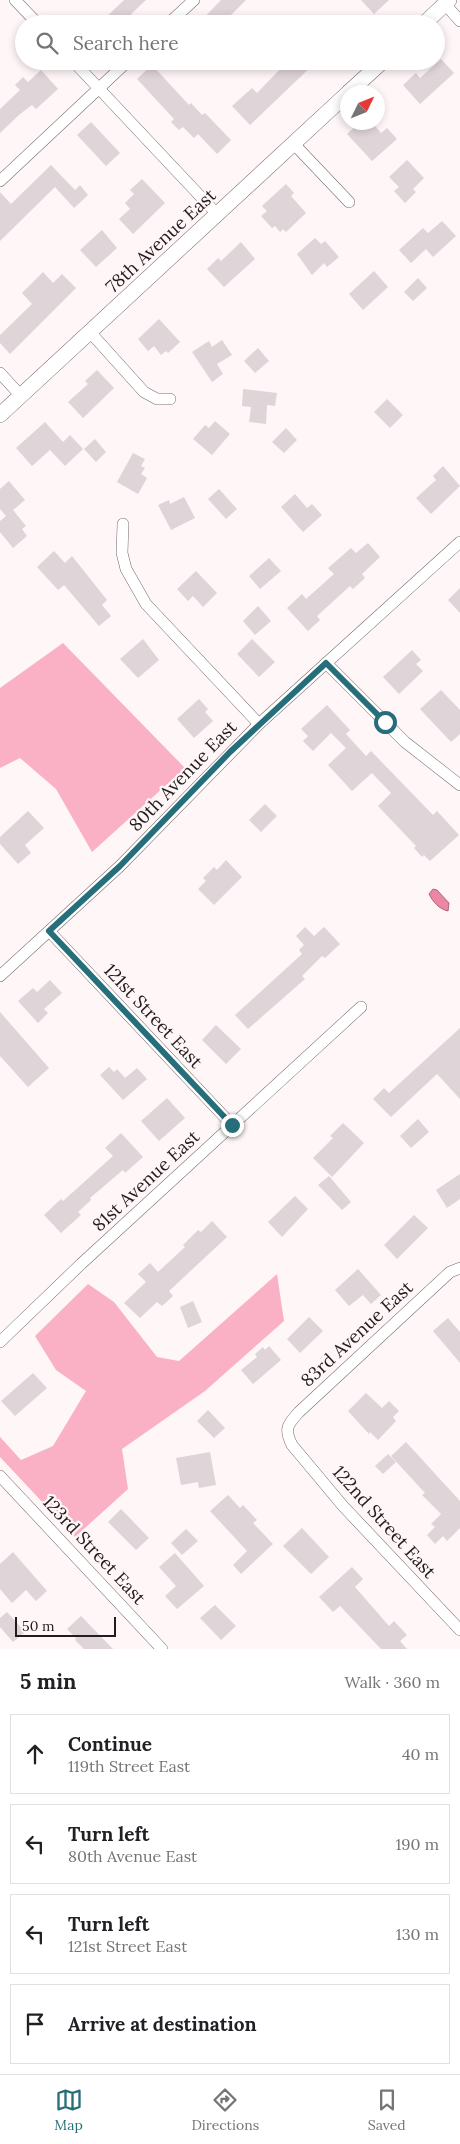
<!DOCTYPE html>
<html lang="en">
<head>
<meta charset="utf-8">
<style>
	:root { --surface:#fff; --page:#f2f2f2; --text:#202124; --muted:#757577; --line:#e0e0e0; --accent:#276e7b }
	body { margin:0; font-family:Lora,serif; background:var(--page); color:var(--text) }
	.compass { position:absolute; left:340px; top:85px; width:45px; height:45px; border-radius:50%; background:var(--surface); box-shadow:0 2px 8px #0003; rotate:47deg }
	.scale { position:absolute; left:15px; bottom:12px; width:101px; box-sizing:border-box; padding-left:5px; border:2px solid #211d1e; border-top:0; font-size:14px; line-height:18px; white-space:nowrap; color:#211d1e; -webkit-text-stroke:4px #fff6f8; paint-order:stroke }
	.stop { position:absolute; width:15px; height:15px; margin:-11px; border:4px solid #276e7b; border-radius:50%; background:#fff }
	.stop.end { background:#276e7b; border-color:#fff; box-shadow:0 1px 5px #0008 }
	.list { margin:0; padding:0; list-style:none }
	h2 { display:flex; justify-content:space-between; align-items:center; height:65px; margin:0; padding:0 20px; font-size:21px }
	h2 small { font-size:16px; font-weight:400; color:var(--muted) }
	.list li { display:grid; grid-template-columns:32px 1fr auto; gap:15px; align-items:center; box-sizing:border-box; height:80px; margin:0 10px 10px; padding:0 10px; border:1px solid var(--line); border-radius:0px }
	.list b { display:block; font-size:19px; white-space:nowrap }
	.list p { margin:0; font-size:16px; white-space:nowrap; color:var(--muted) }
	.list em { font-size:16px; font-style:normal; color:var(--muted) }
	.icon { flex:none; width:28px; height:28px; fill:none; stroke:currentColor; stroke-width:2; stroke-linecap:round; stroke-linejoin:round }
	.map { position:relative; flex:none; width:460px; height:1649px; overflow:hidden }
	.search { position:absolute; background:var(--surface); box-shadow:0 2px 8px #0003; left:15px; right:15px; top:15px; height:55px; display:flex; align-items:center; gap:12px; box-sizing:border-box; padding:0 18px; border-radius:28px; color:var(--muted); font-size:19px }
	.sheet { height:425px; background:var(--surface) }
	nav { display:flex; justify-content:space-around; align-items:center; box-sizing:border-box; height:70px; border-top:1px solid var(--line); background:var(--surface); font-size:14px; color:var(--muted) }
	nav a { display:grid; justify-items:center; gap:2px }
	nav .on { color:var(--accent) }
	.map>svg:first-child { display:block }
	.green { fill:#fab1c5 }
	.water { fill:#ed86a5; stroke:#b0667c }
	.building { fill:#dfd4d7 }
	.lines { fill:none; stroke-linecap:round; stroke-linejoin:round }
	.minor-casing { stroke:#756b6e; stroke-width:12 }
	.tertiary-casing { stroke:#756b6e; stroke-width:16 }
	.minor { stroke:#fff; stroke-width:11 }
	.tertiary { stroke:#fff; stroke-width:15 }
	.route { stroke:#276e7b; stroke-width:6 }
	.labels { text-anchor:middle; stroke-width:4.5; stroke-linejoin:round; paint-order:stroke }
	.street-label { font-size:18px; fill:#211d1e; stroke:#fff6f8 }
</style>
</head>
<body>
<div class="map">
<svg width="460" height="1649" viewBox="0 0 460 1649">
	<rect width="100%" height="100%" fill="#fff6f8"/>
	<!-- green -->
	<g class="green">
		<path d="M63,643L185,768L92,852L56,789L20,758L0,768V688Z"/>
		<path d="M277,1274L284,1321L205,1391L122,1449L128,1489L75,1537L0,1457V1437L21,1460L53,1446L86,1391L56,1370L35,1336L88,1284L114,1302L157,1357L179,1361Z"/>
	</g>
	<!-- water -->
	<path class="water" d="M433,889L437,890L449,903L448,911C439,909 433,902 429,894Z"/>
	<!-- building -->
	<g class="building">
		<path d="M124,0H146L131,14L135,18L129,24H99Z"/>
		<path d="M221,0H246L222,24H198Z"/>
		<path d="M361,0H389L374,14Z"/>
		<path d="M441,59L454,73L420,104L403,85L416,73L420,78Z"/>
		<path d="M288,61H317L250,125L232,106L252,88L257,93Z"/>
		<path d="M152,65L189,105L191,103L202,115L205,113L231,140L217,154L198,134L194,138L183,127L179,130L171,122L174,119L137,79Z"/>
		<path d="M41,70L58,89L36,109L32,105L20,114L0,133V109L20,90L15,85L23,77L28,82Z"/>
		<path d="M91,122L120,153L106,166L77,135Z"/>
		<path d="M360,122H372L381,133L387,128L397,139L372,161L347,134Z"/>
		<path d="M407,160L424,178L413,189L416,192L405,203L394,191L399,187L389,177Z"/>
		<path d="M51,165L75,190L80,185L88,195L74,208L55,187L0,241V192L11,204Z"/>
		<path d="M142,179L165,203L133,234L119,219L130,209L125,203L134,194L130,190Z"/>
		<path d="M286,184L294,193L291,196L306,213L286,232L283,229L280,232L275,226L272,228L261,216L267,211L262,206Z"/>
		<path d="M442,221L456,236L433,257L426,249L411,263L399,250L423,228L428,233Z"/>
		<path d="M102,230L117,248L96,267L80,250Z"/>
		<path d="M315,238L321,244L325,241L339,257L327,267L324,263L312,275L297,254Z"/>
		<path d="M241,242L255,259L224,287L207,269L218,258L221,261Z"/>
		<path d="M374,271L388,287L363,310L349,294Z"/>
		<path d="M43,272L53,283L62,274L76,288L10,354L0,343V335L32,304L22,293Z"/>
		<path d="M418,278L427,288L413,301L404,292Z"/>
		<path d="M159,319L180,342L168,353L166,351L161,355L154,346L148,351L138,339Z"/>
		<path d="M222,340L232,355L217,364L223,374L212,382L192,352L209,341L212,347Z"/>
		<path d="M258,348L269,361L255,373L244,361Z"/>
		<path d="M97,370L114,388L83,418L68,402L88,384L85,381Z"/>
		<path d="M243,389L277,393L275,406L267,405L266,424L249,422L251,407L242,406Z"/>
		<path d="M387,399L403,415L390,428L374,412Z"/>
		<path d="M215,421L230,434L212,455L193,439L205,425L209,428Z"/>
		<path d="M45,422L63,442L70,435L83,449L65,466L50,450L32,466L16,448Z"/>
		<path d="M286,428L297,440L284,453L272,442Z"/>
		<path d="M95,439L106,452L96,462L84,449Z"/>
		<path d="M133,453L145,459L141,466L145,468L141,474L147,478L138,494L117,482Z"/>
		<path d="M443,466L460,486L431,514L416,498L436,480L433,476Z"/>
		<path d="M9,481L25,500L13,510L26,526L22,529L27,536L13,548L0,532V521L6,516L0,509V489Z"/>
		<path d="M219,489L237,509L226,519L208,499Z"/>
		<path d="M295,494L307,508L312,504L322,515L303,532L281,507Z"/>
		<path d="M184,497L195,518L171,530L158,505L169,500L170,504Z"/>
		<path d="M368,543L380,557L362,574L365,578L353,589L350,586L317,616L320,620L308,631L287,608L302,594L306,599L334,574L328,568L351,548L356,553Z"/>
		<path d="M54,551L65,563L72,556L107,600L102,605L111,616L99,626L64,585L58,590L37,567Z"/>
		<path d="M269,558L281,571L260,589L249,576Z"/>
		<path d="M196,571L217,593L203,607L193,596L188,601L177,589Z"/>
		<path d="M460,588V613L448,600Z"/>
		<path d="M258,606L271,621L255,635L243,621Z"/>
		<path d="M143,639L159,660L138,678L120,659Z"/>
		<path d="M252,639L275,662L259,677L237,654Z"/>
		<path d="M412,650L421,660L416,664L423,671L399,694L383,677Z"/>
		<path d="M441,690L460,710V734L451,742L420,709Z"/>
		<path d="M199,699L208,709L205,712L213,721L194,738L177,719Z"/>
		<path d="M327,705L350,730L346,734L366,756L371,751L433,815L437,811L459,835L430,861L424,855L422,857L414,848L416,846L378,806L391,793L372,773L352,791L328,765L346,748L331,733L313,751L303,741L308,736L301,729Z"/>
		<path d="M265,804L277,816L261,832L249,820Z"/>
		<path d="M28,811L44,828L25,845L31,853L18,864L0,844V837Z"/>
		<path d="M226,860L242,877L214,905L198,889L206,881L203,878L214,867L217,870Z"/>
		<path d="M305,927L314,936L324,927L340,944L325,958L322,956L302,976L305,979L248,1029L235,1015L302,954L299,950L304,945L296,936Z"/>
		<path d="M50,980L62,993L44,1009L48,1013L38,1023L18,1001L33,988L37,992Z"/>
		<path d="M0,1012L49,1068L28,1087L0,1056Z"/>
		<path d="M216,1025L241,1049L226,1064L202,1040Z"/>
		<path d="M460,1028V1099L437,1074L391,1117L373,1099L384,1088L389,1093Z"/>
		<path d="M109,1067L114,1072L117,1069L125,1078L137,1068L147,1079L123,1100L100,1075Z"/>
		<path d="M167,1098L185,1118L159,1141L141,1121Z"/>
		<path d="M418,1119L429,1132L411,1148L400,1136Z"/>
		<path d="M343,1123L364,1143L332,1177L313,1158L333,1138L330,1136Z"/>
		<path d="M121,1133L143,1157L125,1173L123,1170L90,1198L91,1200L78,1212L81,1215L61,1233L44,1215L61,1199L63,1201L113,1156L105,1148Z"/>
		<path d="M460,1174V1199L447,1208L436,1190Z"/>
		<path d="M329,1176L351,1202L342,1210L318,1185Z"/>
		<path d="M295,1196L308,1209L282,1237L268,1222Z"/>
		<path d="M414,1215L428,1228L397,1259L384,1245Z"/>
		<path d="M212,1221L227,1237L169,1291L173,1296L162,1306L157,1302L140,1318L124,1303L146,1282L138,1274L150,1263L158,1272L185,1247L183,1245L198,1230L201,1232Z"/>
		<path d="M358,1269L381,1295L371,1304L363,1295L349,1306L335,1290Z"/>
		<path d="M193,1301L202,1322L188,1328L180,1307Z"/>
		<path d="M309,1317L323,1331L300,1353L287,1339Z"/>
		<path d="M448,1318L460,1332V1363L433,1331Z"/>
		<path d="M269,1346L281,1360L253,1384L241,1370L257,1357L255,1354L263,1347L265,1350Z"/>
		<path d="M33,1373L47,1388L15,1416L1,1401Z"/>
		<path d="M366,1393L382,1408L389,1401L399,1411L393,1417L396,1421L378,1440L370,1432L369,1434L348,1411Z"/>
		<path d="M208,1410L225,1428L214,1438L197,1421Z"/>
		<path d="M406,1442L460,1501V1528L447,1541L443,1536L435,1544L427,1535L435,1527L431,1524L441,1514L422,1495L425,1493L391,1456Z"/>
		<path d="M210,1452L216,1485L199,1488L198,1482L181,1485L176,1458Z"/>
		<path d="M388,1454L396,1462L383,1474L375,1466Z"/>
		<path d="M228,1495L240,1508L243,1505L257,1520L253,1523L273,1544L241,1574L233,1565L247,1551L210,1511Z"/>
		<path d="M121,1509L149,1538L136,1550L108,1522Z"/>
		<path d="M302,1528L329,1557L311,1574L283,1546Z"/>
		<path d="M186,1529L198,1541L182,1555L171,1543Z"/>
		<path d="M13,1552L47,1591L36,1601L26,1590L12,1603L0,1589V1564Z"/>
		<path d="M175,1553L204,1586L177,1609L165,1596L176,1586L159,1567Z"/>
		<path d="M352,1567L363,1579L355,1587L389,1626L394,1621L407,1635L400,1641L407,1649H381L340,1606L333,1612L319,1597Z"/>
		<path d="M215,1605L236,1626L221,1640L200,1618Z"/>
		<path d="M7,1612L25,1632L13,1642L0,1627V1618Z"/>
		<path d="M81,1616L113,1649H84L75,1640L76,1638L67,1629Z"/>
	</g>
	<g class="lines">
		<defs>
			<g id="minor">
				<path d="M15,0L38,24"/>
				<path d="M445,4L460,21"/>
				<path d="M168,24L194,0"/>
				<path d="M73,61L217,214"/>
				<path d="M293,143L349,202"/>
				<path d="M0,181L128,61"/>
				<path d="M90,332L144,392L157,399H170"/>
				<path d="M0,373L21,396"/>
				<path d="M123,524L122,553L126,569L146,604L259,724"/>
				<path d="M326,663L405,742L460,785"/>
				<path d="M49,931L232,1125"/>
				<path d="M0,976L120,866L259,724L460,542"/>
				<path d="M460,1268L450,1272L299,1412C287,1425 284,1429 292,1445L343,1506L460,1630"/>
				<path d="M0,1342L81,1264L361,1007"/>
				<path d="M0,1476L162,1649"/>
			</g>
			<g id="tertiary">
				<path d="M424,24L449,0"/>
				<path d="M349,92L383,61"/>
				<path d="M0,415L348,93"/>
			</g>
		</defs>
		<!-- minor casing -->
		<use href="#minor" class="minor-casing"/>
		<!-- tertiary casing -->
		<use href="#tertiary" class="tertiary-casing"/>
		<!-- minor -->
		<use href="#minor" class="minor"/>
		<!-- tertiary -->
		<use href="#tertiary" class="tertiary"/>
	</g>
	<g class="lines">
		<!-- route -->
		<path class="route" d="M232,1125L49,931L120,866L230,752L326,663L385,722"/>
	</g>
	<g class="labels">
		<!-- street labels -->
		<g class="street-label">
			<text transform="translate(161 241) rotate(-43)" y="6">78th Avenue East</text>
			<text transform="translate(183 776) rotate(-46)" y="6">80th Avenue East</text>
			<text transform="translate(153 1016) rotate(47)" y="6">121st Street East</text>
			<text transform="translate(146 1181) rotate(-43)" y="6">81st Avenue East</text>
			<text transform="translate(357 1334) rotate(-43)" y="6">83rd Avenue East</text>
			<text transform="translate(384 1522) rotate(48)" y="6">122nd Street East</text>
			<text transform="translate(94 1550) rotate(47)" y="6">123rd Street East</text>
		</g>
	</g>
</svg>
<svg class="compass" viewBox="-18 -18 36 36"><path d="M0-13l5 13h-10z" fill="#e53935"/><path d="M0 13l5-13h-10z" fill="#757577"/></svg>
<div class="scale">50 m</div>
<div class="stop" style="left:385px;top:722px"></div>
<div class="stop end" style="left:232px;top:1125px"></div>
<div class="search"><svg class="icon" aria-label="search" viewBox="0 0 24 24"><circle cx="10" cy="10" r="6"/><path d="M15 15l6 6"/></svg>Search here</div>
</div>
<section class="sheet">
<h2>5 min<small>Walk · 360 m</small></h2>
<ul class="list">
<li><svg class="icon" aria-label="ahead" viewBox="0 0 24 24"><path d="M12 20V5M6 11l6-6 6 6"/></svg><div><b>Continue</b><p>119th Street East</p></div><em>40 m</em></li>
<li><svg class="icon" aria-label="left" viewBox="0 0 24 24"><path d="M17 20v-9H6M10 6l-5 5 5 5"/></svg><div><b>Turn left</b><p>80th Avenue East</p></div><em>190 m</em></li>
<li><svg class="icon" aria-label="left" viewBox="0 0 24 24"><path d="M17 20v-9H6M10 6l-5 5 5 5"/></svg><div><b>Turn left</b><p>121st Street East</p></div><em>130 m</em></li>
<li><svg class="icon" aria-label="arrive" viewBox="0 0 24 24"><path d="M6 21V4h12l-3 4 3 4H6"/></svg><div><b>Arrive at destination</b></div></li>
</ul>
</section>
<nav>
<a class="on"><svg class="icon" aria-label="map" viewBox="0 0 24 24"><path d="M3 6l6-2 6 2 6-2v14l-6 2-6-2-6 2zM9 4v14M15 6v14"/></svg>Map</a>
<a><svg class="icon" aria-label="directions" viewBox="0 0 24 24"><path d="M12 3l9 9-9 9-9-9zM9 14v-3h6M13 9l2 2-2 2"/></svg>Directions</a>
<a><svg class="icon" aria-label="saved" viewBox="0 0 24 24"><path d="M7 4h10v16l-5-4-5 4z"/></svg>Saved</a>
</nav>
</body>
</html>
